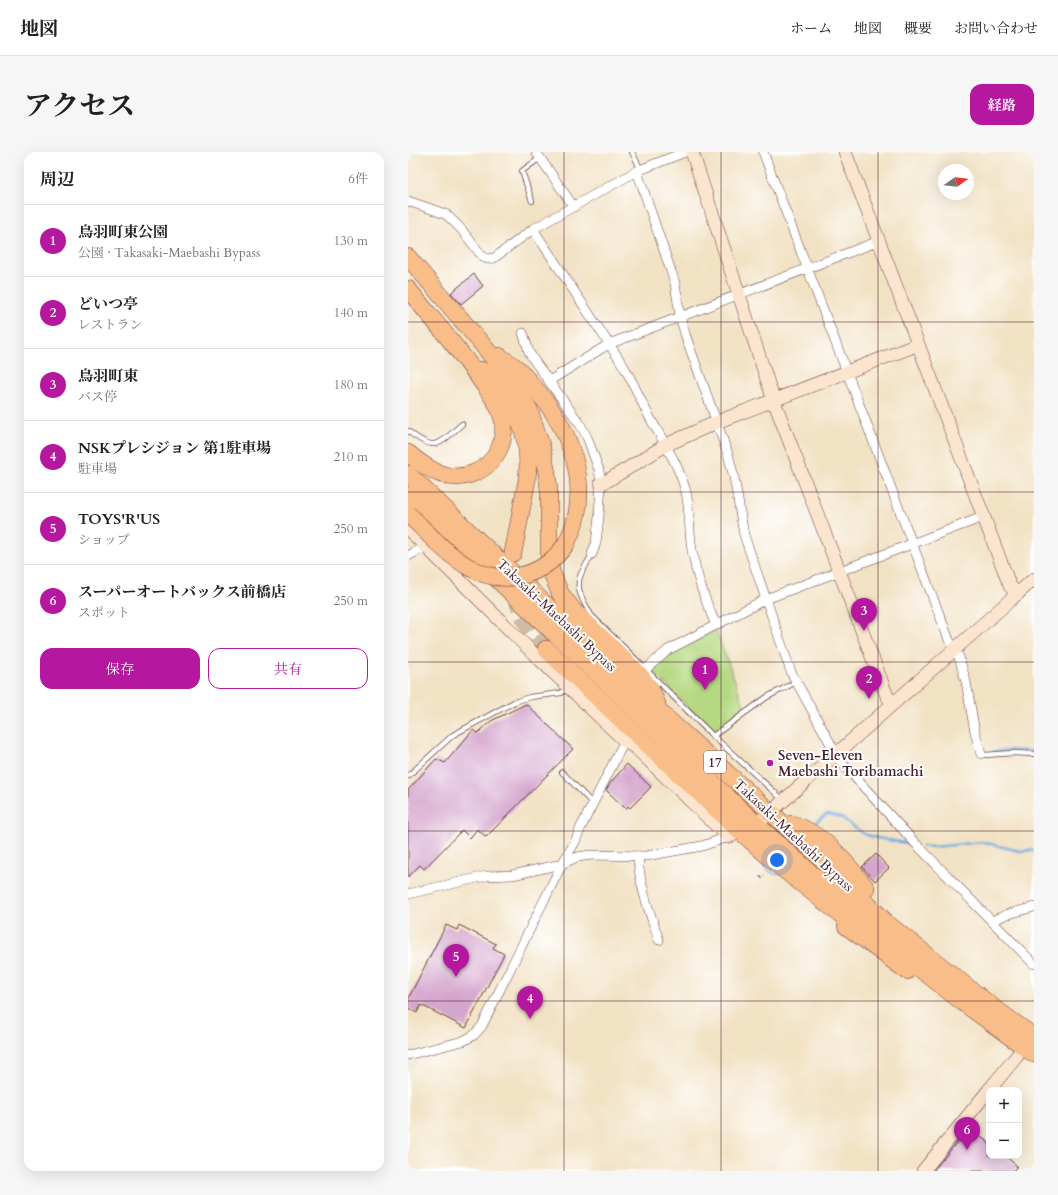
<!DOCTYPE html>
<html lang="ja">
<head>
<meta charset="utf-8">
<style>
	:root { --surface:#fff; --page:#f6f6f6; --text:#202124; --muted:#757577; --line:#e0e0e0; --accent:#b5179e }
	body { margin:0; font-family:Cardo,"Noto Serif JP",serif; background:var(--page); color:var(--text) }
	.controls { position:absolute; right:12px; bottom:12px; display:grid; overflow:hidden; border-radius:8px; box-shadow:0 4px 16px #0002 }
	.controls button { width:36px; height:36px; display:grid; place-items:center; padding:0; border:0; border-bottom:1px solid var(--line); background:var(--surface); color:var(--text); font:20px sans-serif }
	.compass { position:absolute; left:530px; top:12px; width:36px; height:36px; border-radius:50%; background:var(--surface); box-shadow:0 4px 16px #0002; rotate:76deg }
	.you { position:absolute; left:369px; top:708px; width:14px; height:14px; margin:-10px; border:3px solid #fff; border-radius:50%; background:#1a73e8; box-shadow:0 0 0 6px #1a73e833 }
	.badge { display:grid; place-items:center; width:26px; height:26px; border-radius:50%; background:var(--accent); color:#fff; font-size:13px; font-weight:700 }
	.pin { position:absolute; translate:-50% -33px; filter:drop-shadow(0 1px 2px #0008) }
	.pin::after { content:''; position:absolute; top:21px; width:14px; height:12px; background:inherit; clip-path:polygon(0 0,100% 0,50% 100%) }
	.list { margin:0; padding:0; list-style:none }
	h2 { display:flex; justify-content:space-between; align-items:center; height:52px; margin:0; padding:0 16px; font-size:17px }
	h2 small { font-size:13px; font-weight:400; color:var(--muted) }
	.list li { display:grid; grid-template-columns:26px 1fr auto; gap:12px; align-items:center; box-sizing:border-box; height:72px; padding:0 16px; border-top:1px solid var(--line) }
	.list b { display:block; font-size:15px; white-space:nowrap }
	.list p { margin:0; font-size:13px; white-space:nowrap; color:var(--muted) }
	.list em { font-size:13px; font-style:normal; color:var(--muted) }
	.actions { display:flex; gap:8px; padding:12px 16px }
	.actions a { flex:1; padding:9px 0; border:1px solid var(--accent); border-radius:12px; text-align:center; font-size:14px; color:var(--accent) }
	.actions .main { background:var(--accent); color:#fff }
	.map { position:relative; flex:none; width:626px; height:1019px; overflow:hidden; border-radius:12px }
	header { display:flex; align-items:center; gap:24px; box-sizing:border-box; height:56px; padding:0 20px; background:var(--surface); border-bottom:1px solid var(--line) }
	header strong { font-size:19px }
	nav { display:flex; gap:22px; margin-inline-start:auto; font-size:14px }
	.intro { display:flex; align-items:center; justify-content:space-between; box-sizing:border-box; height:96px; padding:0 24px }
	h1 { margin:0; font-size:28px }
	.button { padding:10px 18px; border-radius:12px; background:var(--accent); color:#fff; font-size:14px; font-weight:700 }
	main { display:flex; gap:24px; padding:0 24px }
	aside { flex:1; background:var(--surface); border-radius:12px; box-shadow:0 4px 16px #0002 }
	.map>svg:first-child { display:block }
	.green { fill:#b5d982; stroke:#807c56 }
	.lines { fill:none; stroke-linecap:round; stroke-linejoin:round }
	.stream { stroke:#6face1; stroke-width:2.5 }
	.building { fill:#d5a6cd }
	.highway-tunnel { stroke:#d0bba5; stroke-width:17; stroke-dasharray:17 8; stroke-linecap:butt }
	.lane-casing { stroke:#633c42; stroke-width:6 }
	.street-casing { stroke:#633c42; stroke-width:10 }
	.secondary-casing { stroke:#633c42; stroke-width:14 }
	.highway-casing { stroke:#633c42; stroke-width:18 }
	.path { stroke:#633c42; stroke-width:1.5; stroke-dasharray:3 3; stroke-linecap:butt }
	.lane { stroke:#fff; stroke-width:4.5 }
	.street { stroke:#fff; stroke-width:9 }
	.secondary { stroke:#fce5cf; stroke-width:13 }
	.highway { stroke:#f8bd88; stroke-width:17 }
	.highway-bridge-casing { stroke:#633c42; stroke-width:18; stroke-linecap:butt }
	.highway-bridge { stroke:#f8bd88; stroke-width:17 }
	.grid { fill:none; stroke:#4a1f2b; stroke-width:1; stroke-opacity:0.55 }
	.poi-dot { fill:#b5179e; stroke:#fff; stroke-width:1.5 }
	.labels { text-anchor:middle; stroke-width:4; stroke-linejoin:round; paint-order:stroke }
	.shield { fill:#fff; stroke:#80626b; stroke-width:1 }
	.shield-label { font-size:13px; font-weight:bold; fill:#4a1f2b }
	.street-label { font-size:14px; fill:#4a1f2b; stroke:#fff }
	.poi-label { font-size:14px; font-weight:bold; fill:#4a1f2b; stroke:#fff; text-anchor:start }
</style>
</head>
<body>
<header>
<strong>地図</strong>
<nav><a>ホーム</a><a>地図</a><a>概要</a><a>お問い合わせ</a></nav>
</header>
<div class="intro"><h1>アクセス</h1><a class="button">経路</a></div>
<main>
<aside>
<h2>周辺<small>6件</small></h2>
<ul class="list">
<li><span class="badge">1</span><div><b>鳥羽町東公園</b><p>公園 · Takasaki-Maebashi Bypass</p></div><em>130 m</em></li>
<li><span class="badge">2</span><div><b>どいつ亭</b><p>レストラン</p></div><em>140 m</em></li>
<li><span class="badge">3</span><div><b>鳥羽町東</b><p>バス停</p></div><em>180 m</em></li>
<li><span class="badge">4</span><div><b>NSKプレシジョン 第1駐車場</b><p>駐車場</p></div><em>210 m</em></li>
<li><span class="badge">5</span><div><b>TOYS'R'US</b><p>ショップ</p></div><em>250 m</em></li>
<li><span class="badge">6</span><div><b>スーパーオートバックス前橋店</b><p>スポット</p></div><em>250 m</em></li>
</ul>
<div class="actions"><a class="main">保存</a><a>共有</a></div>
</aside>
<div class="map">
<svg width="626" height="1019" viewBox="0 0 626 1019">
	<rect width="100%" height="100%" fill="#fff"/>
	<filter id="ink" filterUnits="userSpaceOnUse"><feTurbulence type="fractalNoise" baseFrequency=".025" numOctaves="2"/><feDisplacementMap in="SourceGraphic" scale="8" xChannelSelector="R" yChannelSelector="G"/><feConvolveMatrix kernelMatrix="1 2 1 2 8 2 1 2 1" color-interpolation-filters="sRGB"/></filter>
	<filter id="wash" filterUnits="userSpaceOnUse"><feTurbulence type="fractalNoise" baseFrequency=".012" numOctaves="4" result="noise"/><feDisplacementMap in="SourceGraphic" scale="16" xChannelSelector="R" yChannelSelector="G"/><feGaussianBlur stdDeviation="0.9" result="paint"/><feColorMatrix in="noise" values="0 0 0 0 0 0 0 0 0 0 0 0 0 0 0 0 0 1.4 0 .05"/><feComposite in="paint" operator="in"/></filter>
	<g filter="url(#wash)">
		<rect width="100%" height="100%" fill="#f2e2c4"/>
		<!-- green -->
		<path class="green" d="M308,478L337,556L307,578L302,577L246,520L245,514L256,505Z"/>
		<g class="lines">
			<!-- stream -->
			<g class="stream">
				<path d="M585,600L603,598L626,599"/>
				<path d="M408,670L419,662L433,665L453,680L459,683L469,686L503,692"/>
				<path d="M514,694L525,695L575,690L611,699L626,698"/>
			</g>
		</g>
		<g id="blocks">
			<!-- building -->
			<g class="building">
				<path d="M66,122L75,134L53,152L43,141Z"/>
				<path d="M118,552L165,597L78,685L69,677L62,686L54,678L16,717L12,713L0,725V638L28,607L37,611L65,578L70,581L83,569Z"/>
				<path d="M219,612L243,635L222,656L220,654L218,657L198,638L203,630Z"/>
				<path d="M468,702L481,716L467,729L454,715Z"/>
				<path d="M38,773L49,778L51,773L88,792L85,796L96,802L58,876L13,853L9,861L0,856V847Z"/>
				<path d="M561,976L581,991V1004H597L609,1014L605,1019H525Z"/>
			</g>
		</g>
	</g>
	<g filter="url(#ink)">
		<use href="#blocks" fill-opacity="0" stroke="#633c42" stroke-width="1"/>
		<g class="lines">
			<!-- highway-tunnel -->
			<path class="highway-tunnel" d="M107,440C112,465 122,479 138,497"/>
			<defs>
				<g id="lane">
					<path d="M224,0L233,18"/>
					<path d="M124,49L114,19L132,6"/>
					<path d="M0,279C28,301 30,293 54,272"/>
					<path d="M184,402C181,409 176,415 173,422C166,436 176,450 183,463L305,584L374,647"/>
					<path d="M305,584L359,545L388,530"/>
					<path d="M573,602L577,603L605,601L626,602"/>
					<path d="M154,620L185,652"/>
					<path d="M0,624L45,583L106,550L122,545L153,541L160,536"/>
				</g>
				<g id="street">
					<path d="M128,0L166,55"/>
					<path d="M355,0L541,488L551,505L558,530L567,580L573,602"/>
					<path d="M229,19L267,131L272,164L278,185L320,302L326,325L336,383L383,520L432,609L509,693L626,812"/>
					<path d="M0,49L26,58L39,63L53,77L74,104L79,107L86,106L125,77L229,19L277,0"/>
					<path d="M125,77L215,213C225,230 232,247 241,264C255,289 271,313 278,340C282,359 281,379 284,398C288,423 297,449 308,473"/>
					<path d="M115,181L121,200L125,207L172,272L179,285L191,318L193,331L191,365L188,391L184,402"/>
					<path d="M141,229L201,192L471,89"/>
					<path d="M0,404L13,397L17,393"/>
					<path d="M238,517L260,498L358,447L575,365"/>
					<path d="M230,704C231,733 242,761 251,788"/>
					<path d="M0,742L78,724L104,723L154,712L169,705L183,703L238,704L294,694L320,685"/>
					<path d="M584,769L597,763L626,755"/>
					<path d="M0,903L55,889L66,883L74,874L154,712L167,690L173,675L212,598L217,589"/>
				</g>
				<g id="secondary">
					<path d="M284,0L366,249L479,544L485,551"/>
					<path d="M437,0L602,434L609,442"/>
					<path d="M193,331L199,329L258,293L309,270L509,193"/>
					<path d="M0,377L128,504L217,589L228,596L320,685L341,676L356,666L626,427"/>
					<path d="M581,938L609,904L615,895"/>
					<path d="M515,1019L581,938"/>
				</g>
				<g id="highway">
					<path d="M0,105L74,192L104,230L121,257L133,293L139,321L141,338V405L143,419L152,441L165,458L230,521L243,538L249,552"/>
					<path d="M0,137C25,168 51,197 74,230C81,240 90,251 94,264C100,288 88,312 66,321C40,332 19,317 0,301"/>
					<path d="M91,204C97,208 105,213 111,218C116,223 120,229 125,234C163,277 187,337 158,392"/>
					<path d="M73,218C107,244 124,285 119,328L105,401"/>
					<path d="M0,322L255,563L425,717L453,746L481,773L586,856L626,885"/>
					<path d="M0,343L348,672L501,808L553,849L626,902"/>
					<path d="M138,497L333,680L375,717L451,777"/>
					<path d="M384,672C417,682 438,711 458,736"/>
					<path d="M438,774L499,819"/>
				</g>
			</defs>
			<!-- lane casing -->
			<use href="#lane" class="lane-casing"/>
			<!-- street casing -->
			<use href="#street" class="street-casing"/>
			<!-- secondary casing -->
			<use href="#secondary" class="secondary-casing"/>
			<!-- highway casing -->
			<use href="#highway" class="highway-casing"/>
			<!-- path -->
			<path class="path" d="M352,724L354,726L356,723"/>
			<!-- lane -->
			<use href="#lane" class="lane"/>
			<!-- street -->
			<use href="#street" class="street"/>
			<!-- secondary -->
			<use href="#secondary" class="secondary"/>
			<!-- highway -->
			<use href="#highway" class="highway"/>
			<defs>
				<path id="highway-bridge" d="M0,362C19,380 37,401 59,414C95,436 135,425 158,392"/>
			</defs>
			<!-- highway-bridge casing -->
			<use href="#highway-bridge" class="highway-bridge-casing"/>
			<!-- highway-bridge -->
			<use href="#highway-bridge" class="highway-bridge"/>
		</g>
	</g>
	<!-- grid -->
	<path class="grid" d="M156,0V1019M313,0V1019M470,0V1019M0,170H626M0,340H626M0,510H626M0,679H626M0,849H626"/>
	<!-- markers -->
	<circle class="poi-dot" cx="362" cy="611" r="4"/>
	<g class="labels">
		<!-- shield labels -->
		<rect class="shield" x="296" y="599" width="22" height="22" rx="3"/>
		<g class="shield-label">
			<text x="307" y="615">17</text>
		</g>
		<!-- street labels -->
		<g class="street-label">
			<text transform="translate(149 463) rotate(43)" y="5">Takasaki-Maebashi Bypass</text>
			<text transform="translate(386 683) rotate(43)" y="5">Takasaki-Maebashi Bypass</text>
		</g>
		<!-- poi labels -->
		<g class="poi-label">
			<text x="370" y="608">Seven-Eleven<tspan x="370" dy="16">Maebashi Toribamachi</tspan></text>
		</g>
	</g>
</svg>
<div class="controls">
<button>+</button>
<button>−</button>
</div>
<svg class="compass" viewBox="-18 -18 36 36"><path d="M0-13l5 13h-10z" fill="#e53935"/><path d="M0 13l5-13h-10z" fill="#757577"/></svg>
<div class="you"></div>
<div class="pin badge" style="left:297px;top:538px">1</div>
<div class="pin badge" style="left:461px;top:547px">2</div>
<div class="pin badge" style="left:456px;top:479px">3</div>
<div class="pin badge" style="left:122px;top:867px">4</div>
<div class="pin badge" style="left:48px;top:825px">5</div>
<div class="pin badge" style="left:559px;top:998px">6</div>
</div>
</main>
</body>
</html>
